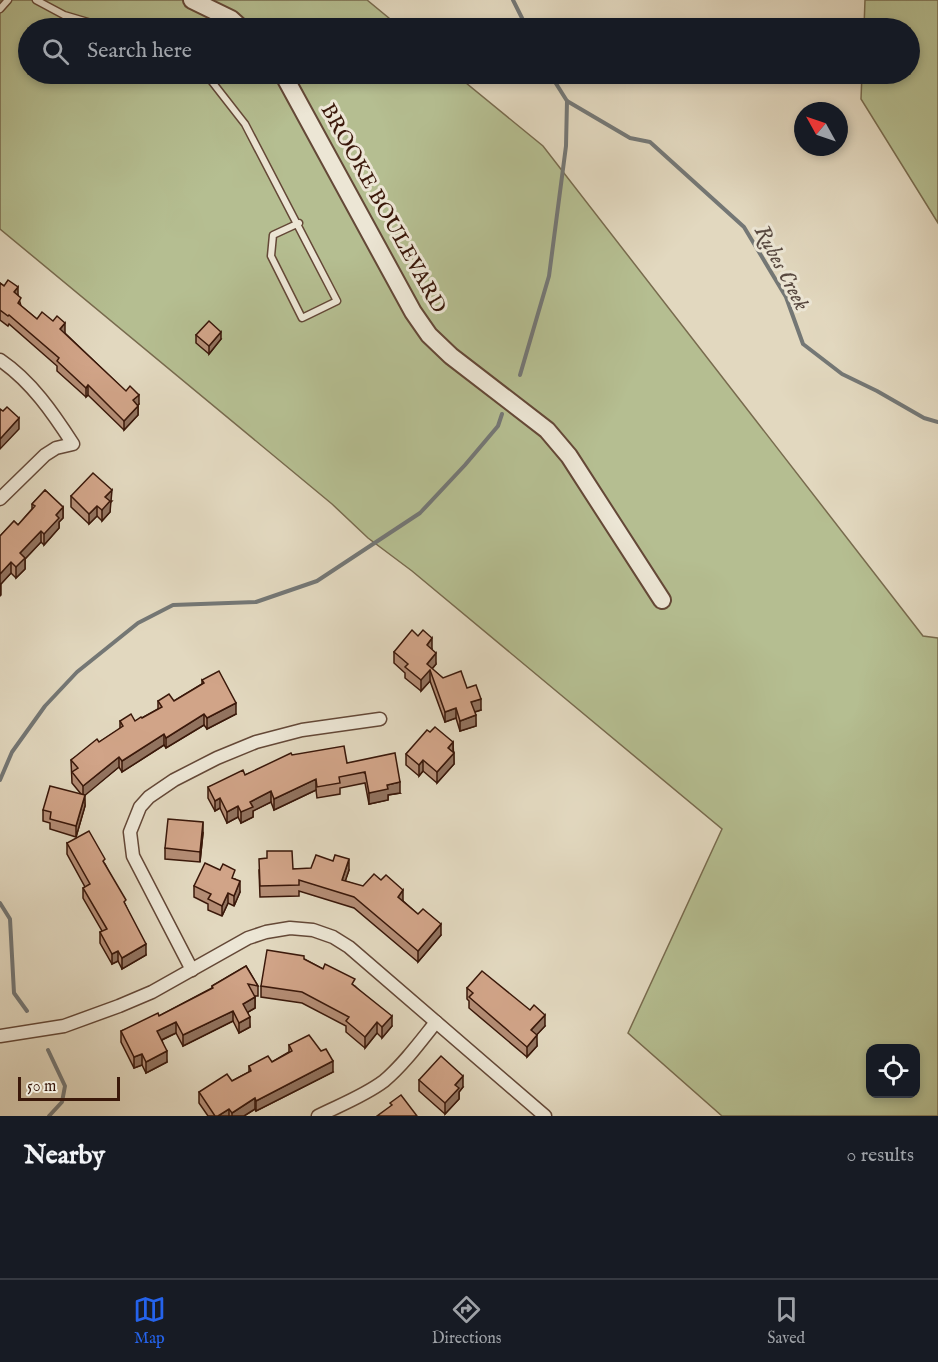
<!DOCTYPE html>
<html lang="en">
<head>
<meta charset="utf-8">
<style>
	:root { --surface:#171b24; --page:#20242c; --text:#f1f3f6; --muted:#9ea1a6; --line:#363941; --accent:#2563eb }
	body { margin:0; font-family:"IM FELL English",serif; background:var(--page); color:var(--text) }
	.controls { position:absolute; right:18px; bottom:18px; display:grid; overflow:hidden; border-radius:12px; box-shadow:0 3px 9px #0003 }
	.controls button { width:54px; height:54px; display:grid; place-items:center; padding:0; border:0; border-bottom:2px solid var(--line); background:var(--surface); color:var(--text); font:30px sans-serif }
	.compass { position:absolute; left:794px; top:102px; width:54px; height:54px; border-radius:50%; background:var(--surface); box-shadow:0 3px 9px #0003; rotate:310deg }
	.scale { position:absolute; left:18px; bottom:15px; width:102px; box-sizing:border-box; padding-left:6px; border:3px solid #3a180a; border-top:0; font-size:16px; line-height:21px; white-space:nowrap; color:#3a180a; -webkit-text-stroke:4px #ece6d5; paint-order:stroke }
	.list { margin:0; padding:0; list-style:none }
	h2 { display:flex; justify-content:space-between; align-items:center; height:78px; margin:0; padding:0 24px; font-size:26px }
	h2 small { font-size:20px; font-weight:400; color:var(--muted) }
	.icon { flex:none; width:33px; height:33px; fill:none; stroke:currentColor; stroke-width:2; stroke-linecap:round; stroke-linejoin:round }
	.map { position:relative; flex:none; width:938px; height:1116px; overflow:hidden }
	.search { position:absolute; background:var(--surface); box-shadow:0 3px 9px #0003; left:18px; right:18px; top:18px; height:66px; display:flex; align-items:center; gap:15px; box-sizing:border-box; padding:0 21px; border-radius:33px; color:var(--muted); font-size:22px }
	.sheet { height:162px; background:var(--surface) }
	nav { display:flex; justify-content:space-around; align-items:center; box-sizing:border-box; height:84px; border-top:2px solid var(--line); background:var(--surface); font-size:16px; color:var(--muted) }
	nav a { display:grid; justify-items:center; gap:3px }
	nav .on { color:var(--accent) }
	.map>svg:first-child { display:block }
	.green { fill:#b5be91; stroke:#786b4e; stroke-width:1.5; fill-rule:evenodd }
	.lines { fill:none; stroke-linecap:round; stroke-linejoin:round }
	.stream { stroke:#747775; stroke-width:4 }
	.service-casing { stroke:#644837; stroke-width:9 }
	.minor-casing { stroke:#644837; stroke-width:15 }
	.tertiary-casing { stroke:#644837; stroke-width:20 }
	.service { stroke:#ece6d5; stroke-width:6 }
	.minor { stroke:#ece6d5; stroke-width:12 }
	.tertiary { stroke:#ece6d5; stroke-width:16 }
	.wall { fill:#b48d75; stroke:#3a180a; stroke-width:1.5 }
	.shaded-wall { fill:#92735f; stroke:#3a180a; stroke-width:1.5 }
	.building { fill:#d1a488; stroke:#3a180a; stroke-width:1.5 }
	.labels { text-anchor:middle; stroke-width:6; stroke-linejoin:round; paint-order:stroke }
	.street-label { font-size:21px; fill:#3a180a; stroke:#ece6d5 }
	.water-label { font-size:22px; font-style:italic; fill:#574840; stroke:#ece6d5 }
</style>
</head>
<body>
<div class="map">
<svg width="938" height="1116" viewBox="0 0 938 1116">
	<rect width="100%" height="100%" fill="#e2d8bf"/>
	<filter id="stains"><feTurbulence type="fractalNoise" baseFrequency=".00333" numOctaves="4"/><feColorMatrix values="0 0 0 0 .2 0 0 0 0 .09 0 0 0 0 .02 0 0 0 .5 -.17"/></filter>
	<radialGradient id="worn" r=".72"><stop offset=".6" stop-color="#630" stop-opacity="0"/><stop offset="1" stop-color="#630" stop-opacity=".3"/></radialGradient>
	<!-- green -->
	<g class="green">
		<path d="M0,0H367L401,28H28V74H455L543,146L923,636L938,638V1116H722L628,1033L722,829L412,571L368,538L332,504L0,229ZM870,1048H916V1094H870Z"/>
		<path d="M865,0H938V223L861,99L862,74H910V28H864Z"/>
	</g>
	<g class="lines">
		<!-- stream -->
		<g class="stream">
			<path d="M513,0L527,28"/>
			<path d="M550,74L567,101L630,138L650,142L744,227L786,297L803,344L842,374L877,391L924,418L938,422"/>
			<path d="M520,375L549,276L566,146L567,101"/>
			<path d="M0,780L12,752L45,706L77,672L138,623L173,605L256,602L317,581L420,513L465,465L498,426L502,414"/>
			<path d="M0,903L10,919L14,993L27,1011"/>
			<path d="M48,1050L65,1086L62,1102L49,1116"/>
		</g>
		<defs>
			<g id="service">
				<path d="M36,0L64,15L108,28"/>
				<path d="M0,9L8,0"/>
				<path d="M206,74L245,124L337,301L302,318L271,256L273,235L299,223"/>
			</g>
			<g id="minor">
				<path d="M0,360C31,381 53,413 73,444L56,448L45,455L0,499"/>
				<path d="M192,970L133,856L130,832L140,807L149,797L174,780L217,758L256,742L302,730L380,719"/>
				<path d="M0,1036L64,1026L119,1006L152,992L248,938L266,932L290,928L313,930L333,937L349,947L545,1116"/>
				<path d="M318,1116C340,1105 364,1096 384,1081C404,1064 420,1042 436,1022"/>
			</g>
			<g id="tertiary">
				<path d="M192,0L231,19L241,28"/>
				<path d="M283,74L413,312L429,335L451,356L547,430L569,456L662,600"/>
			</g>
		</defs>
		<!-- service casing -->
		<use href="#service" class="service-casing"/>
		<!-- minor casing -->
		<use href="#minor" class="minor-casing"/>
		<!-- tertiary casing -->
		<use href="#tertiary" class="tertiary-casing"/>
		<!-- service -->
		<use href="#service" class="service"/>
		<!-- minor -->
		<use href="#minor" class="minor"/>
		<!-- tertiary -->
		<use href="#tertiary" class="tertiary"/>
	</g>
	<!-- wall -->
	<g class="wall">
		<path d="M0,283L18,295L21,306L37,319L65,333L139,404L138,405V415L124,430L88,395L86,397L57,371V366L9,324L8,326L0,320Z"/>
		<path d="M196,335L221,339L209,354L196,343Z"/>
		<path d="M45,490L63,507V518L59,522V528L44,545L41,542L25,559V569L16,578L11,573L1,584V595L0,596V536L14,521L18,525L32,509V504Z"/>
		<path d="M71,496L112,501L110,503V512L102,521L97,516L89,524L71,507Z"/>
		<path d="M432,649L436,664L432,669L443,678L467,688L481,710L475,712L476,726L460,731L456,718L445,722L430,681L421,691L405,678V673L394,663V652Z"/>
		<path d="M202,680L236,714L207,729L204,725L166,748L164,745L122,772L119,767L84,795L85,806L76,837L50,829V823L43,821V810L81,794L72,783L71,760L120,729V721H135L142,718L158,709V701H174L202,684Z"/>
		<path d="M430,732L453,742L454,764L437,783L423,771L419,776L406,765V754Z"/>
		<path d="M292,755L347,763L400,793L388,795V800L369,804L365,783L340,788V794L317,798L316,790L274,810L271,802L253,811V817L241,823L238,817L227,823L220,808L215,811L208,798V787L245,775Z"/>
		<path d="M203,833L200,862L165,859V848Z"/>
		<path d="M67,843L105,864L126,906L146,955L122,969L118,961L112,964L100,943V932L102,931L83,898V888L85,887L67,854Z"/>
		<path d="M293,869L349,870L345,881L403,901L441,935L418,962L354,908L299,891V896L260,897L259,870Z"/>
		<path d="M235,879L240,892L234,906L228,903L222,916L208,910V904L194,897V886Z"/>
		<path d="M304,959L355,986L392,1026L382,1038L377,1033L365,1048L346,1032V1026L302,1003L261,997V986Z"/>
		<path d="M246,966L258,986V996H255V1008L248,1012L250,1027L239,1033L233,1021L183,1046L176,1033L162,1040L167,1062L146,1073L142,1065L134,1068L121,1042V1031L159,1016L212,988V986Z"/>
		<path d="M467,988L545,1026L536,1035L537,1046L527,1057L469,1008V1001L467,999Z"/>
		<path d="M289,1045L333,1072L256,1111L255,1109L244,1116H208L199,1103V1092L232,1081L249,1072V1066L272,1062L289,1052Z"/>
		<path d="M419,1080L463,1087L459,1092V1099L445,1114L419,1091Z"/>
	</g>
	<!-- shaded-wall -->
	<g class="shaded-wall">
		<path d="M18,287V297L14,292Z"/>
		<path d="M65,323V333L60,339V329Z"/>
		<path d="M221,332V339L209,354V346Z"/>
		<path d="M88,385V395L86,397V388Z"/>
		<path d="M139,395V404L133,410V400Z"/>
		<path d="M138,406V415L124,430V421Z"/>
		<path d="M19,418V429L0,449V439Z"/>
		<path d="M112,490L110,512L102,521V510L105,497Z"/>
		<path d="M97,506V516L89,524V514Z"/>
		<path d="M63,507V518L59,522V528L44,545V534L56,515Z"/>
		<path d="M41,531V542L25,559V569L16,578V567L20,553Z"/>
		<path d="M11,562V573L0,585V574Z"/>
		<path d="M432,638V649L427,656V645Z"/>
		<path d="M436,653V664L430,671V681L421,691V680L427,664Z"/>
		<path d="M481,699V710L471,713V702Z"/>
		<path d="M236,703V714L207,729V718Z"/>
		<path d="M456,708V718L445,722V712Z"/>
		<path d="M204,714V725L166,748V738Z"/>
		<path d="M476,715V726L460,731V721Z"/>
		<path d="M164,734V745L122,772V761Z"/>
		<path d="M453,742V753L448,748Z"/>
		<path d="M454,753V764L437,783V772Z"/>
		<path d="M119,757V767L83,797V786Z"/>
		<path d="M423,760V771L419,776V765Z"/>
		<path d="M316,779V790L274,810V799Z"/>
		<path d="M400,782V793L388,795V800L369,804V793L387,785Z"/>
		<path d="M271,791V802L253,811V817L241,823V812L250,802Z"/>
		<path d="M85,795V806L76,837V826Z"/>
		<path d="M220,798V808L215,811V801Z"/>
		<path d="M238,806V817L227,823V812Z"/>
		<path d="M203,822V833L200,862V852Z"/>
		<path d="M349,859V870L342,891V880Z"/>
		<path d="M240,881V892L234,906V896Z"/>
		<path d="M403,890V901L398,907V897Z"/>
		<path d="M228,893V903L222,916V906Z"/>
		<path d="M441,924V935L418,962V951Z"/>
		<path d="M146,944V955L122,969V958Z"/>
		<path d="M118,951V961L112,964V954Z"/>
		<path d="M255,997V1008L243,1015V1004Z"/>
		<path d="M233,1011V1021L183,1046V1035Z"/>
		<path d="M545,1015V1026L531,1041V1030Z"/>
		<path d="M392,1016V1026L382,1038V1027Z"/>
		<path d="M250,1017V1027L239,1033V1023Z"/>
		<path d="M176,1022V1033L157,1042V1031Z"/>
		<path d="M377,1022V1033L365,1048V1037Z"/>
		<path d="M537,1035V1046L527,1057V1047Z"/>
		<path d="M167,1051V1062L146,1073V1062Z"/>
		<path d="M142,1054V1065L134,1068V1057Z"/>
		<path d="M333,1061V1072L256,1111V1101Z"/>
		<path d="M463,1076V1087L459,1092V1099L445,1114V1103L455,1085Z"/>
		<path d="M255,1098V1109L244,1116H232V1113Z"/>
		<path d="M229,1109V1116H218Z"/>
	</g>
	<!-- building -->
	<g class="building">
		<path d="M8,280L18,287L14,292L21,298L18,303L37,319L42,312L53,321L57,316L65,323L60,329L126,391L130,386L139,395L133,400L138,406L124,421L88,385L86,388L57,361L59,358L9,315L8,316L0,310V283L4,286Z"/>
		<path d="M209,321L221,332L209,346L196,335Z"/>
		<path d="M7,407L19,418L0,439V409L3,411Z"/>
		<path d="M93,473L112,490L105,497L110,501L102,510L97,506L89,514L71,496Z"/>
		<path d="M45,490L63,507L56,515L59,518L44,534L41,531L20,553L25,558L16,567L11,562L0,574V536L14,521L18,525L35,506L32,504Z"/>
		<path d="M412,630L418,636L423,630L432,638L427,645L436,653L427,664L443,678L461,671L467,688L476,685L481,699L471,702L476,715L460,721L456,708L445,712L430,670L421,680L405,667L408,664L394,652Z"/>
		<path d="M219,671L236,703L207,718L204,714L166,738L164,734L122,761L119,757L83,786L72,772L78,768L71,760L97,739L99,742L123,726L120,721L131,714L135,721L141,717L142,718L162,707L158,701L169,694L174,701L204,683L202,680Z"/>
		<path d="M435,727L453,742L448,748L454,753L437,772L423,760L419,765L406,754L427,730L430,732Z"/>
		<path d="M344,746L347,763L395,753L400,782L387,785L388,789L369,793L365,772L339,777L340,783L317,787L316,779L274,799L271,791L250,802L253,807L241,812L238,806L227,812L220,798L215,801L208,787L243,770L245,775L291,753L292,755Z"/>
		<path d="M50,786L85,795L76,826L50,819L51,812L43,810Z"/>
		<path d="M168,819L203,822L200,852L165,848Z"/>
		<path d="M89,831L105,859L103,861L126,900L124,902L146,944L122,958L118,951L112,954L100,932L107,929L83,888L90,884L67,843Z"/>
		<path d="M267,851H292L293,869L311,868L316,855L333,861L335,855L349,859L342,880L363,886L374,874L381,880L386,875L403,890L398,897L418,914L423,909L441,924L418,951L354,897L299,880V885L260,886L259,859L267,858Z"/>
		<path d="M205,863L220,870L223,864L235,870L232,878L240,881L234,896L228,893L222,906L208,899L211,894L194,886Z"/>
		<path d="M267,950L304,956V959L323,969L325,964L355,979L352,984L392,1016L382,1027L377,1022L365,1037L346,1021L349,1017L302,992L261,986Z"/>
		<path d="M246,966L258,986L248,984L255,997L243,1004L250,1017L239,1023L233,1011L183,1035L176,1022L157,1031L167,1051L146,1062L142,1054L134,1057L121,1031L158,1013L159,1016L213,988L212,986Z"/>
		<path d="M482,971L530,1010L534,1005L545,1015L531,1030L537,1035L527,1047L469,997L473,993L467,988Z"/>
		<path d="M309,1035L321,1051L326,1049L333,1061L256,1101L255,1098L232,1113L229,1109L218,1116H215L199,1092L227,1074L232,1081L251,1071L249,1066L268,1056L272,1062L292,1051L289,1045Z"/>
		<path d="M441,1056L463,1076L455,1085L459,1088L445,1103L419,1080Z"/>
		<path d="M401,1095L417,1116H377L392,1105L390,1103Z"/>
	</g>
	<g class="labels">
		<!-- street labels -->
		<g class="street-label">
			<text transform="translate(384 208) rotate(61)" y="7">BROOKE BOULEVARD</text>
		</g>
		<!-- water labels -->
		<g class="water-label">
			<text transform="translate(783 267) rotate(62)" y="8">Rubes Creek</text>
		</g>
	</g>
	<rect width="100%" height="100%" filter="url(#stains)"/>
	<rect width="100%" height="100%" fill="url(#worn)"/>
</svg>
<div class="controls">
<button><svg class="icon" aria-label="locate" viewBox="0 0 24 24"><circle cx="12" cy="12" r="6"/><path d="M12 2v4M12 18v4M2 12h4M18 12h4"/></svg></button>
</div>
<svg class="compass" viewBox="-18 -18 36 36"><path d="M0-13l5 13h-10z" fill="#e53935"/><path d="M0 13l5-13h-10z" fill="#9ea1a6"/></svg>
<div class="scale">50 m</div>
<div class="search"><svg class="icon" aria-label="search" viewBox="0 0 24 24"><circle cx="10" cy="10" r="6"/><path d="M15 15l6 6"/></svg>Search here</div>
</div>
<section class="sheet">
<h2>Nearby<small>0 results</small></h2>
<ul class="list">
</ul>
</section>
<nav>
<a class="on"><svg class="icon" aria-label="map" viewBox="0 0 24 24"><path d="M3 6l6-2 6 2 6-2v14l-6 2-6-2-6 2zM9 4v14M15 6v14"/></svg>Map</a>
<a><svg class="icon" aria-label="directions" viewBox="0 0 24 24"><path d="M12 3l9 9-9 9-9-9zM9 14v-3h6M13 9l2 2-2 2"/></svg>Directions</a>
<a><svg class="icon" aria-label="saved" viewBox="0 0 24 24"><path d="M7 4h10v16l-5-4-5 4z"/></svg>Saved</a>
</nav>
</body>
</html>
